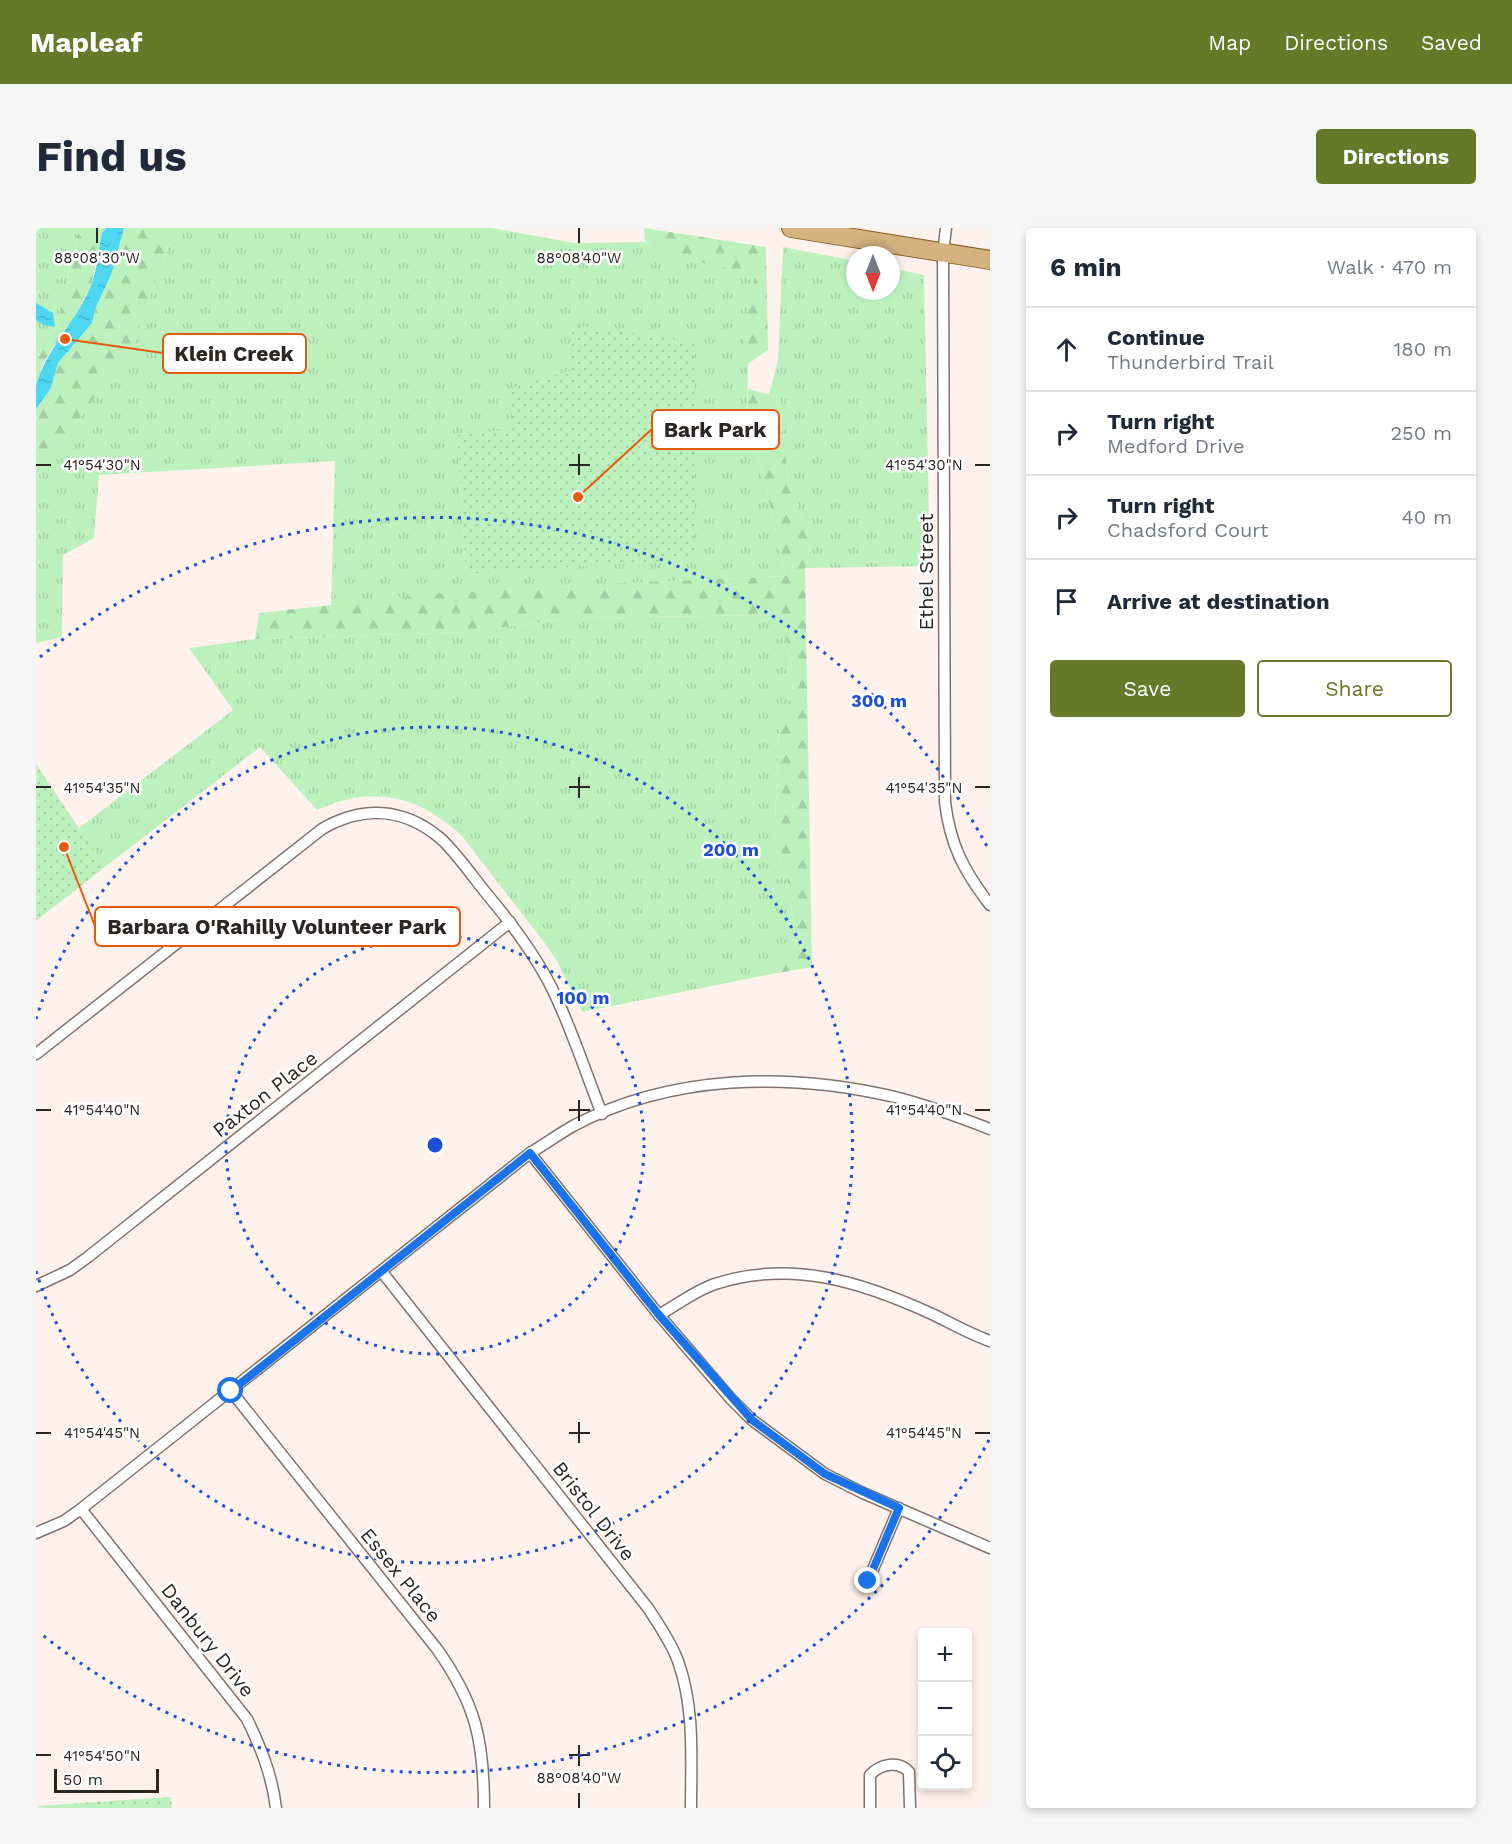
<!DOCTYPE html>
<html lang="en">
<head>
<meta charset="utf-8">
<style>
	:root { --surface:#fff; --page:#f6f6f7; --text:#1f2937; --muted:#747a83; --line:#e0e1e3; --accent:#677928 }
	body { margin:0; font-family:"Work Sans",sans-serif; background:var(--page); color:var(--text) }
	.controls { position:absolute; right:18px; bottom:18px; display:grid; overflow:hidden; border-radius:6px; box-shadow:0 3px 9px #0003 }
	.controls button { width:54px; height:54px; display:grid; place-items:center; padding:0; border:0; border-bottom:2px solid var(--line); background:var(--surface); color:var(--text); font:30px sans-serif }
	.compass { position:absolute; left:810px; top:18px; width:54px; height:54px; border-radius:50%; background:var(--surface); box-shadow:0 3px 9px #0003; rotate:180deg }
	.scale { position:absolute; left:18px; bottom:15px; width:105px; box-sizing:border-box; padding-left:6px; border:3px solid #2b2523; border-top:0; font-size:16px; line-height:21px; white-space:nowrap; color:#2b2523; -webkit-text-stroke:4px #fff; paint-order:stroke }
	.stop { position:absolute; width:18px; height:18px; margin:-14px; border:4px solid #1a73e8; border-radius:50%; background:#fff }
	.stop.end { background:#1a73e8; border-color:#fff; box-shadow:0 2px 6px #0008 }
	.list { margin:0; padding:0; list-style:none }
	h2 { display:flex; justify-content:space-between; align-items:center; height:78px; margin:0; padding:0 24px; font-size:26px }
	h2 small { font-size:20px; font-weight:400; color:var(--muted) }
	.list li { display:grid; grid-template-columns:39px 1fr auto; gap:18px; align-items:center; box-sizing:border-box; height:84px; padding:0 24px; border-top:2px solid var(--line) }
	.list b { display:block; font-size:22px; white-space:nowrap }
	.list p { margin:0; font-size:20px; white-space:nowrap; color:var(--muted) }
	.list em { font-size:20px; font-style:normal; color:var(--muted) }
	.actions { display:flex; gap:12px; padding:18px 24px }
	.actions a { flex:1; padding:14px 0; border:2px solid var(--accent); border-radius:6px; text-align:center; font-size:21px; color:var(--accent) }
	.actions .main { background:var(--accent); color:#fff }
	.icon { flex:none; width:33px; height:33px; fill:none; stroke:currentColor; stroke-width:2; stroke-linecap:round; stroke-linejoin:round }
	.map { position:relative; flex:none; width:954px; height:1580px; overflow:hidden; border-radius:6px }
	header { display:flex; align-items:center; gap:36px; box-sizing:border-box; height:84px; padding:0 30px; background:var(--accent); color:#fff }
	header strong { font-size:28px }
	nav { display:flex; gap:33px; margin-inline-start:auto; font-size:21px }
	.intro { display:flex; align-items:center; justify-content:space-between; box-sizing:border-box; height:144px; padding:0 36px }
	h1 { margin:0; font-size:42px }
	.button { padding:15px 27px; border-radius:6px; background:var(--accent); color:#fff; font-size:21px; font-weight:700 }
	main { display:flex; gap:36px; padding:0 36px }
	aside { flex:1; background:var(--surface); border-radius:6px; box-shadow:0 3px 9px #0003 }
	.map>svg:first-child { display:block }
	.grass { fill:url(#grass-tufts); fill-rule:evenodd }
	.forest { fill:url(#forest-firs) }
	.park { fill:url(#park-dots) }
	.water { fill:url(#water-ripples) }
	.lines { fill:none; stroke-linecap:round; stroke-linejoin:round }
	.street-casing { stroke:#80726d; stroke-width:13 }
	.primary-casing { stroke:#876126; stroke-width:20 }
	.street { stroke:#fff; stroke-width:10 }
	.primary { stroke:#d4b37e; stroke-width:18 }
	.route { stroke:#1a73e8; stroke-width:8 }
	.ticks { fill:none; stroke:#2b2523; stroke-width:2 }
	.ring { fill:none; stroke:#1d4ed8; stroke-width:3; stroke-dasharray:3 6 }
	.labels { text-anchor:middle; stroke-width:5; stroke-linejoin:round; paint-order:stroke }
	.street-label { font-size:20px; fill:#2b2523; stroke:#fff }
	.ticks-label { font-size:15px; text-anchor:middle; fill:#2b2523; stroke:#fff; stroke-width:5; stroke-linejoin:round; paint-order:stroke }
	.centre { fill:#1d4ed8; stroke:#fff; stroke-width:3 }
	.ring-label { font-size:18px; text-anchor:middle; font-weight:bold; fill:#1d4ed8; stroke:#fff; stroke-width:5; stroke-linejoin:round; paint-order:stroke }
	.leader { fill:none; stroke:#e8590c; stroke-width:2 }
	.callout-dot { fill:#e8590c; stroke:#fff; stroke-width:2 }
	.callout { fill:#fff; stroke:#e8590c; stroke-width:2 }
	.callout-label { font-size:21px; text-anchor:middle; font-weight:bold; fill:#2b2523 }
</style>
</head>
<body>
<header>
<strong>Mapleaf</strong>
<nav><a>Map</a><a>Directions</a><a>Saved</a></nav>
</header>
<div class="intro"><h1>Find us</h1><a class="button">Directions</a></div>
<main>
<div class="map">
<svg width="954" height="1580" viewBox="0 0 954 1580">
	<defs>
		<pattern id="grass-tufts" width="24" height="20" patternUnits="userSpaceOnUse" patternTransform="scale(1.5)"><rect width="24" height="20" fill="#bcf1be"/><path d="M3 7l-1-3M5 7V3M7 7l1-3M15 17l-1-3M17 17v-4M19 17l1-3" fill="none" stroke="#a2cea3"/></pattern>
		<pattern id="forest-firs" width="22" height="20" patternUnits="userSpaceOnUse" patternTransform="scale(1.5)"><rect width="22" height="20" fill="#bcf1be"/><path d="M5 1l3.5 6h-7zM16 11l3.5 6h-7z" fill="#a2cea3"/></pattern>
		<pattern id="park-dots" width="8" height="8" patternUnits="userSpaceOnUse" patternTransform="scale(1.5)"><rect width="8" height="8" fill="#bcf1be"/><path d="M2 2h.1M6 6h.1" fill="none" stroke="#a2cea3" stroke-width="1.8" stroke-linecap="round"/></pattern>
		<pattern id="water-ripples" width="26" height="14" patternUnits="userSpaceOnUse" patternTransform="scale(1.5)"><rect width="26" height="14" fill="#4dd7f1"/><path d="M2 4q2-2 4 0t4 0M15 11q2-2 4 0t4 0" fill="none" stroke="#43b8ce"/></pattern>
	</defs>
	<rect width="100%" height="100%" fill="#fff2ed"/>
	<!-- grass -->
	<g class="grass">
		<path d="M0,0H43L20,100L0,119Z"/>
		<path d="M136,0H456L538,15L609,14L645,31L720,45L707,126L712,136L711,193L726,242L750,348C598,354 446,361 295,377L299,233L63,247L58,310L27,327L26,409L0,415V251L97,116L136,8ZM534,143L430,346L421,207L477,202Z"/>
		<path d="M747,19L819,33V63H855V40L888,47L894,338L769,340L776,314L752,253L743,169L733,166L742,132Z"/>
		<path d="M740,387L748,401L759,453L743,503L738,619L751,648L760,716L736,746L546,784L522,735L511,718L425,607C381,567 336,557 281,582L224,519L69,639L43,600L197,482L153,420L219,411L431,404L537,390Z"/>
	</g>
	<!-- forest -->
	<g class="forest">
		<path d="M43,0H70L66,6L55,58L31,102L16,120L7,136L0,159V119L20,100Z"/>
		<path d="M88,0H136V8L97,116L0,251V181L15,160L22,135L56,95L60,79L75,47Z"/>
		<path d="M608,0L730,19L732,122L712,136L707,126L719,45L645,31L609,14Z"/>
		<path d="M712,161L743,169L752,253L776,314L769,340L776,739L736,746L760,716L751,648L738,619L743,503L759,453L748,401L740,387L537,390L431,404L219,411L223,385L386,367L584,355L750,348L726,242L711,193Z"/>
	</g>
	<!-- park -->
	<g class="park">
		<path d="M536,97L659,114V331L430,346L421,207L477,201L473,161L534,143Z"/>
		<path d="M0,536L69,639L0,693Z"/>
		<path d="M135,1569L136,1580H0V1578Z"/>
	</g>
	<!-- water -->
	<g class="water">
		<path d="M70,0H88L75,47L60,79L56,95L22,135L15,160L0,181C0,174 0,165 0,158C10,121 39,95 54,60C61,44 62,23 66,5Z"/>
		<path d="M0,75L17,85L19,99L7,97L0,92Z"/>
	</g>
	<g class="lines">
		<defs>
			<g id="street">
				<path d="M910,0L907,25L909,574C914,617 928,643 954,677"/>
				<path d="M0,826L286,601C326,578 367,579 404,610C419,623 437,649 450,665C477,697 504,733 521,771C538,808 551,848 566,886"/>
				<path d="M494,925L623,1087L695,1171L716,1192L789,1246L827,1265L954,1320"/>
				<path d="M346,1044L612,1380C623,1397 635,1414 642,1433C659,1481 655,1530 655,1580"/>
				<path d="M0,1058L34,1042L52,1029L474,694"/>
				<path d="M623,1087C641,1077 660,1062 679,1056C755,1031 826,1054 896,1086C915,1095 934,1106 954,1113"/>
				<path d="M195,1163L401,1421C440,1476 448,1513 448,1580"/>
				<path d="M45,1281L211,1491C225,1520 236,1547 240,1580"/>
				<path d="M0,1305L28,1293L45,1281L494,925C509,916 523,906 537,898C635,846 753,844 859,869C891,877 923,889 954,901"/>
				<path d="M832,1353L863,1280"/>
				<path d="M834,1580V1547C844,1536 863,1532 873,1544L874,1580"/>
			</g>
			<path id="primary" d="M755,0L954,32"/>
		</defs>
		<!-- street casing -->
		<use href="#street" class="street-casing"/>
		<!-- primary casing -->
		<use href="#primary" class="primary-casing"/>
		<!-- street -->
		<use href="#street" class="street"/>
		<!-- primary -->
		<use href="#primary" class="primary"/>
	</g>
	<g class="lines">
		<!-- route -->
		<path class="route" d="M195,1163L494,925L623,1087L716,1192L789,1246L863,1280L832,1353"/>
	</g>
	<!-- ticks -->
	<path class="ticks" d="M61,0V15M543,0V15M543,226V247M0,237H15M533,237H554M939,237H954M543,549V570M0,559H15M533,559H554M939,559H954M543,872V893M0,882H15M533,882H554M939,882H954M543,1194V1215M0,1205H15M533,1205H554M939,1205H954M543,1517V1538M0,1527H15M533,1527H554M543,1565V1580"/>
	<!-- distance rings -->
	<g class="ring">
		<circle cx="399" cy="917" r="209"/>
		<path d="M0 791A418 418 0 1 1 0 1043"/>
		<path d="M953 1212A628 628 0 0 1 4 1405M4 429A628 628 0 0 1 953 622"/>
	</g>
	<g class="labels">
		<!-- street labels -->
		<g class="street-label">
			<text transform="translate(890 344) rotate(-90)" y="7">Ethel Street</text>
			<text transform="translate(229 866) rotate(-38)" y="7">Paxton Place</text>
			<text transform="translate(558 1283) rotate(52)" y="7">Bristol Drive</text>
			<text transform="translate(365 1347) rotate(51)" y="7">Essex Place</text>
			<text transform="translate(172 1412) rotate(52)" y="7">Danbury Drive</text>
		</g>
	</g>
	<g class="ticks-label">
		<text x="61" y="35">88°08'30"W</text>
		<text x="543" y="35">88°08'40"W</text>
		<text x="888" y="242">41°54'30"N</text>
		<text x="66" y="242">41°54'30"N</text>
		<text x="888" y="565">41°54'35"N</text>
		<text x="66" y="565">41°54'35"N</text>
		<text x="888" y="887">41°54'40"N</text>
		<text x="66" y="887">41°54'40"N</text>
		<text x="888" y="1210">41°54'45"N</text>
		<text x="66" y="1210">41°54'45"N</text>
		<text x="66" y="1533">41°54'50"N</text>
		<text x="543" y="1555">88°08'40"W</text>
	</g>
	<circle cx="399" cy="917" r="9" class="centre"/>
	<g class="ring-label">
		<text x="843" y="479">300 m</text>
		<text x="695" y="628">200 m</text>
		<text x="547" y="776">100 m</text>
	</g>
	<!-- callouts -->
	<path class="leader" d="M29 111L127 125M542 269L616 201M28 619L59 698"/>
	<g class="callout-dot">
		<circle cx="29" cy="111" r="6"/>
		<circle cx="542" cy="269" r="6"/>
		<circle cx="28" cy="619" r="6"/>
	</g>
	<g class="callout">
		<rect x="127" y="106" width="143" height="39" rx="6"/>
		<rect x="616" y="182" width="127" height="39" rx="6"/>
		<rect x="59" y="679" width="365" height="39" rx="6"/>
	</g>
	<g class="callout-label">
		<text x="198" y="133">Klein Creek</text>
		<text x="679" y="209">Bark Park</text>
		<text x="241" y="706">Barbara O'Rahilly Volunteer Park</text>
	</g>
</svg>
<div class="controls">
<button>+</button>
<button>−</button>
<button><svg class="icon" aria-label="locate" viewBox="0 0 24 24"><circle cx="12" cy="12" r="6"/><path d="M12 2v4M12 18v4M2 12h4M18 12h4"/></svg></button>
</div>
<svg class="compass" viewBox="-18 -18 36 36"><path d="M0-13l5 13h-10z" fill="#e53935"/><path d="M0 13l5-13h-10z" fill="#747a83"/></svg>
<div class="scale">50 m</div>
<div class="stop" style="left:195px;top:1163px"></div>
<div class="stop end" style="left:832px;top:1353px"></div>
</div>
<aside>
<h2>6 min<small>Walk · 470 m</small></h2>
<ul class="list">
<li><svg class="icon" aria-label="ahead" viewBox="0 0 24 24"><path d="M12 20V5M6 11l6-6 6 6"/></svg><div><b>Continue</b><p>Thunderbird Trail</p></div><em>180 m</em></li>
<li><svg class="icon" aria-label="right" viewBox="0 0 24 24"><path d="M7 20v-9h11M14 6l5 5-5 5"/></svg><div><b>Turn right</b><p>Medford Drive</p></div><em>250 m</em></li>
<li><svg class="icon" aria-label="right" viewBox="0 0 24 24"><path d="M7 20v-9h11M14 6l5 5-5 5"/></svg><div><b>Turn right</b><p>Chadsford Court</p></div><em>40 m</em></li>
<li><svg class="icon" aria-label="arrive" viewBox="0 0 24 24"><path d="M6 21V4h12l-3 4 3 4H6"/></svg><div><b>Arrive at destination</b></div></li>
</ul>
<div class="actions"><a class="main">Save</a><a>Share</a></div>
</aside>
</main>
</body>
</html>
